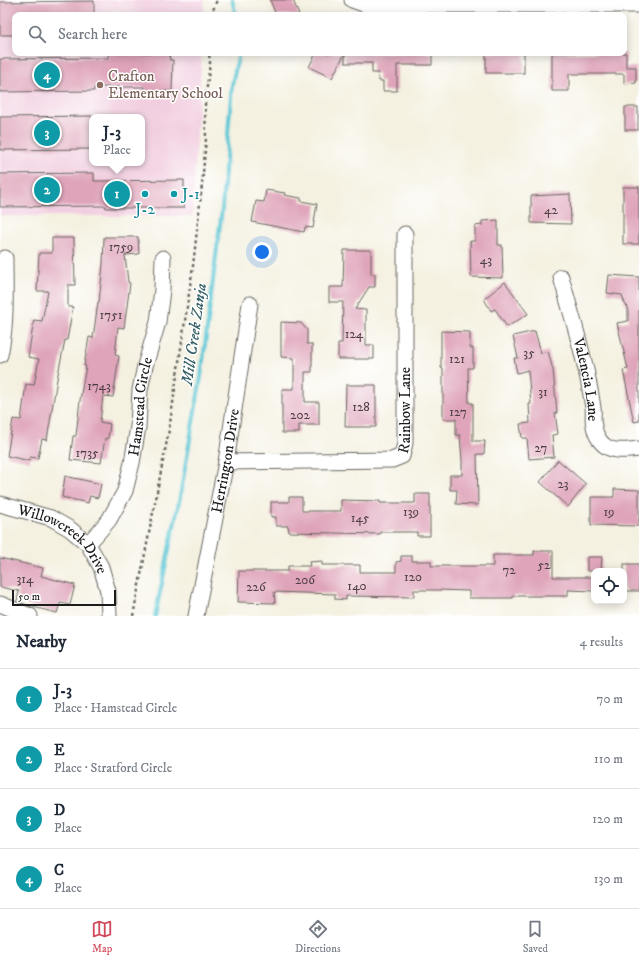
<!DOCTYPE html>
<html lang="en">
<head>
<meta charset="utf-8">
<style>
	:root { --surface:#fff; --page:#f6f6f7; --text:#1f2937; --muted:#747a83; --line:#e0e1e3; --accent:#d1495b }
	body { margin:0; font-family:"IM FELL DW Pica",serif; background:var(--page); color:var(--text) }
	.controls { position:absolute; right:12px; bottom:12px; display:grid; overflow:hidden; border-radius:8px; box-shadow:0 2px 10px #0003 }
	.controls button { width:36px; height:36px; display:grid; place-items:center; padding:0; border:0; border-bottom:1px solid var(--line); background:var(--surface); color:var(--text); font:20px sans-serif }
	.scale { position:absolute; left:12px; bottom:10px; width:104px; box-sizing:border-box; padding-left:4px; border:2px solid #1c1c1c; border-top:0; font-size:11px; line-height:14px; white-space:nowrap; color:#1c1c1c; -webkit-text-stroke:3px #fff; paint-order:stroke }
	.you { position:absolute; left:262px; top:252px; width:14px; height:14px; margin:-10px; border:3px solid #fff; border-radius:50%; background:#1a73e8; box-shadow:0 0 0 6px #1a73e833 }
	.badge { display:grid; place-items:center; width:26px; height:26px; border-radius:50%; background:var(--accent); color:#fff; font-size:13px; font-weight:700 }
	.pin { position:absolute; translate:-50% -50%; border:2px solid #fff; box-shadow:0 1px 4px #0006 }
	.popup { position:absolute; left:89px; top:114px; width:56px; height:52px; box-sizing:border-box; display:grid; place-content:center; border-radius:8px; background:var(--surface); filter:drop-shadow(0 1px 3px #0005); font-size:13px; white-space:nowrap; color:var(--muted) }
	.popup b { font-size:15px; color:var(--text) }
	.popup::after { content:''; position:absolute; left:50%; top:100%; margin-left:-8px; border:8px solid transparent; border-top-color:var(--surface) }
	.list { margin:0; padding:0; list-style:none }
	h2 { display:flex; justify-content:space-between; align-items:center; height:52px; margin:0; padding:0 16px; font-size:17px }
	h2 small { font-size:13px; font-weight:400; color:var(--muted) }
	.list li { display:grid; grid-template-columns:26px 1fr auto; gap:12px; align-items:center; box-sizing:border-box; height:60px; padding:0 16px; border-top:1px solid var(--line) }
	.list b { display:block; font-size:15px; white-space:nowrap }
	.list p { margin:0; font-size:13px; white-space:nowrap; color:var(--muted) }
	.list em { font-size:13px; font-style:normal; color:var(--muted) }
	.icon { flex:none; width:22px; height:22px; fill:none; stroke:currentColor; stroke-width:2; stroke-linecap:round; stroke-linejoin:round }
	.map { position:relative; flex:none; width:639px; height:616px; overflow:hidden }
	.search { position:absolute; background:var(--surface); box-shadow:0 2px 10px #0003; left:12px; right:12px; top:12px; height:44px; display:flex; align-items:center; gap:10px; box-sizing:border-box; padding:0 14px; border-radius:8px; color:var(--muted); font-size:15px }
	.sheet { height:292px; background:var(--surface) }
	nav { display:flex; justify-content:space-around; align-items:center; box-sizing:border-box; height:56px; border-top:1px solid var(--line); background:var(--surface); font-size:11px; color:var(--muted) }
	nav a { display:grid; justify-items:center; gap:2px }
	nav .on { color:var(--accent) }
	.map>svg:first-child { display:block }
	.built { fill:#f2cfe0; fill-rule:evenodd }
	.lines { fill:none; stroke-linecap:round; stroke-linejoin:round }
	.stream { stroke:#5cc7d6; stroke-width:4 }
	.building { fill:#dfa4ba }
	.minor-casing { stroke:#686761; stroke-width:17 }
	.path { stroke:#686761; stroke-width:2.5; stroke-dasharray:3 3; stroke-linecap:butt }
	.minor { stroke:#fff; stroke-width:15 }
	.education-dot { fill:#8d6e63; stroke:#fff; stroke-width:1.5 }
	.culture-dot { fill:#0f9aa8; stroke:#fff; stroke-width:1.5 }
	.labels { text-anchor:middle; stroke-width:3; stroke-linejoin:round; paint-order:stroke }
	.number-label { font-size:13px; fill:#4d3e44 }
	.education-label { font-size:15px; fill:#785e54; stroke:#fff; text-anchor:start }
	.culture-label { font-size:15px; fill:#0d838f; stroke:#fff; text-anchor:start }
	.street-label { font-size:15px; fill:#1c1c1c; stroke:#fff }
	.water-label { font-size:16px; font-style:italic; fill:#366066; stroke:#fff }
</style>
</head>
<body>
<div class="map">
<svg width="639" height="616" viewBox="0 0 639 616">
	<rect width="100%" height="100%" fill="#fff"/>
	<filter id="ink" filterUnits="userSpaceOnUse"><feTurbulence type="fractalNoise" baseFrequency=".025" numOctaves="2"/><feDisplacementMap in="SourceGraphic" scale="8" xChannelSelector="R" yChannelSelector="G"/><feConvolveMatrix kernelMatrix="1 2 1 2 8 2 1 2 1" color-interpolation-filters="sRGB"/></filter>
	<filter id="wash" filterUnits="userSpaceOnUse"><feTurbulence type="fractalNoise" baseFrequency=".012" numOctaves="4" result="noise"/><feDisplacementMap in="SourceGraphic" scale="16" xChannelSelector="R" yChannelSelector="G"/><feGaussianBlur stdDeviation="0.9" result="paint"/><feColorMatrix in="noise" values="0 0 0 0 0 0 0 0 0 0 0 0 0 0 0 0 0 1.4 0 .05"/><feComposite in="paint" operator="in"/></filter>
	<g filter="url(#wash)">
		<rect width="100%" height="100%" fill="#f4f1e1"/>
		<!-- built -->
		<path class="built" d="M0,0H204V15H15V53H202L192,216H0ZM92,117H142V163H92Z"/>
		<g class="lines">
			<!-- stream -->
			<g class="stream">
				<path d="M232,0L236,15"/>
				<path d="M155,616L179,502L201,377L222,208L232,84L239,53"/>
			</g>
		</g>
		<g id="blocks">
			<!-- building -->
			<g class="building">
				<path d="M270,0H293L299,15H276Z"/>
				<path d="M94,1V15H15V35H0V2Z"/>
				<path d="M108,53H169L170,60H173L172,91L146,92L145,87H94V91L0,92V59L108,58Z"/>
				<path d="M316,53H345L332,78L309,67Z"/>
				<path d="M345,53H432V65H397V91H383V81H379L378,73H372V63H345Z"/>
				<rect x="486" y="53" width="38" height="20"/>
				<path d="M552,53H626V67H636V83L624,84V74H569V91H552Z"/>
				<rect x="625" y="107" width="13" height="23"/>
				<path d="M92,116V149L0,150V117Z"/>
				<path d="M94,173V181L184,180V208H106V206L0,207V174Z"/>
				<rect x="623" y="187" width="16" height="57"/>
				<path d="M266,190L285,193L284,195L301,198V201L317,204L313,228L305,227L304,232L252,222L256,201L264,202Z"/>
				<path d="M570,194L571,224L531,223V196Z"/>
				<path d="M498,220V245H502L503,278L471,277L470,241H475V226L482,225V221Z"/>
				<path d="M104,237H138L139,254L125,255L128,282L130,283L128,299L124,328L118,327L115,355L119,356L113,397L103,396L100,422L110,424L108,439L105,438L101,463L70,460L73,436H76L80,400L86,366H84L89,337L93,338L98,302H99L103,264Z"/>
				<path d="M52,238H74L75,285H68V307H73L67,340H65L57,379L47,440L42,439L38,458L30,457V461L7,456L13,419L21,420L26,384L34,385L39,359L28,357L34,320L42,321L48,291H37L39,253H52Z"/>
				<path d="M344,250H371V274H375V287H369L355,309L366,310V345H374V359H338V343H342L343,302H329V287H343Z"/>
				<path d="M609,275L639,277V421L634,422L623,370L628,369L617,323L628,321V307L625,304L622,295L607,293Z"/>
				<path d="M505,282L528,314L507,327L495,309L491,311L484,299Z"/>
				<path d="M281,322L301,323L307,330V344H312V372H305V402H319V425H299V433H282V389H294V358L281,357Z"/>
				<path d="M441,331L470,332V348H473V368H468L469,403H473V441H485L484,454H477L478,505L456,504L457,490H450V475H462V460L460,435H456V419H443V368H441Z"/>
				<path d="M535,331L541,353L548,351L553,370L557,413H555L558,434L552,435L554,457L529,459L527,438H522L520,424L530,423L529,404H531L528,370L517,373L514,358H518L513,336Z"/>
				<path d="M346,385H376V427H345Z"/>
				<path d="M558,460L586,484L568,507L540,482Z"/>
				<path d="M65,476L101,484L98,498L90,496L88,503L62,497Z"/>
				<path d="M614,489L639,490V526L591,525V497H614Z"/>
				<path d="M415,494H430V536H417V532H380V534L289,532L288,526H276V517H271V502H289V497H302V511H341V500L380,501V503H415Z"/>
				<path d="M534,551H553V577H594V591L568,590V596H513V598H469V591L439,590H414V597L346,596V600L335,599V594L274,592L275,603L238,602L239,571H288V566H310L309,562L322,561V565H360V572H396V562L401,561V556H412V561H431V566H493V555H534Z"/>
				<path d="M587,557H602L601,571H587Z"/>
				<path d="M0,558L43,568L41,576L75,585L70,605L60,603L57,613L33,607H32L17,601L19,591L0,587Z"/>
				<rect x="624" y="564" width="15" height="27"/>
			</g>
		</g>
	</g>
	<g filter="url(#ink)">
		<use href="#blocks" fill-opacity="0" stroke="#686761" stroke-width="1"/>
		<g class="lines">
			<defs>
				<g id="minor">
					<path d="M352,0L366,5H639"/>
					<path id="s1" d="M561,277C573,320 587,364 593,408C594,414 592,420 594,426C595,433 599,441 604,445C613,453 628,450 639,449"/>
					<path d="M0,355C7,323 5,291 5,258"/>
					<path id="s2" d="M226,462L392,460L402,456L405,443V234"/>
					<path id="s3" d="M0,504L51,518L70,529L88,544L101,567L108,591L109,616"/>
					<path id="s4" d="M88,544L109,520L125,491L132,463L138,427L140,390L145,366L158,322L162,290L163,258"/>
					<path d="M0,604L30,616"/>
					<path id="s5" d="M196,616L226,462L250,304"/>
				</g>
			</defs>
			<!-- minor casing -->
			<use href="#minor" class="minor-casing"/>
			<!-- path -->
			<g class="path">
				<path d="M211,15L217,0"/>
				<path d="M133,616L169,430L193,266L202,185L206,138L205,102L210,63L209,53"/>
			</g>
			<!-- minor -->
			<use href="#minor" class="minor"/>
		</g>
	</g>
	<!-- markers -->
	<circle class="education-dot" cx="100" cy="85" r="4"/>
	<g class="culture-dot">
		<circle cx="145" cy="194" r="4"/>
		<circle cx="174" cy="194" r="4"/>
	</g>
	<g class="labels">
		<!-- number labels -->
		<g class="number-label">
			<text x="551" y="214">42</text>
			<text x="121" y="251">1759</text>
			<text x="486" y="264">43</text>
			<text x="111" y="319">1751</text>
			<text x="354" y="338">124</text>
			<text x="529" y="357">35</text>
			<text x="457" y="363">121</text>
			<text x="99" y="390">1743</text>
			<text x="543" y="396">31</text>
			<text x="361" y="411">128</text>
			<text x="458" y="416">127</text>
			<text x="300" y="419">202</text>
			<text x="541" y="452">27</text>
			<text x="87" y="457">1735</text>
			<text x="563" y="488">23</text>
			<text x="411" y="516">139</text>
			<text x="609" y="516">19</text>
			<text x="360" y="522">145</text>
			<text x="544" y="569">52</text>
			<text x="509" y="574">72</text>
			<text x="413" y="581">120</text>
			<text x="25" y="583">314</text>
			<text x="305" y="584">206</text>
			<text x="357" y="590">140</text>
			<text x="256" y="591">226</text>
		</g>
		<!-- education labels -->
		<g class="education-label">
			<text x="108" y="81">Crafton<tspan x="108" dy="17">Elementary School</tspan></text>
		</g>
		<!-- culture labels -->
		<g class="culture-label">
			<text x="182" y="199">J-1</text>
			<text x="145" y="214" text-anchor="middle">J-2</text>
		</g>
		<!-- street labels -->
		<g class="street-label">
			<text dy="5" stroke="none"><textPath href="#s1" startOffset="106">Valencia Lane</textPath></text>
			<text dy="5" stroke="none"><textPath href="#s4" startOffset="151">Hamstead Circle</textPath></text>
			<text dy="5" stroke="none"><textPath href="#s2" startOffset="223">Rainbow Lane</textPath></text>
			<text dy="5" stroke="none"><textPath href="#s5" startOffset="158">Herrington Drive</textPath></text>
			<text dy="5" stroke="none"><textPath href="#s3" startOffset="75">Willowcreek Drive</textPath></text>
		</g>
		<!-- water labels -->
		<g class="water-label">
			<text transform="translate(193 334) rotate(-82)" y="6">Mill Creek Zanja</text>
		</g>
	</g>
</svg>
<div class="controls">
<button><svg class="icon" aria-label="locate" viewBox="0 0 24 24"><circle cx="12" cy="12" r="6"/><path d="M12 2v4M12 18v4M2 12h4M18 12h4"/></svg></button>
</div>
<div class="scale">50 m</div>
<div class="you"></div>
<div class="pin badge" style="left:117px;top:194px;background:#0f9aa8">1</div>
<div class="popup"><b>J-3</b>Place</div>
<div class="pin badge" style="left:47px;top:190px;background:#0f9aa8">2</div>
<div class="pin badge" style="left:47px;top:133px;background:#0f9aa8">3</div>
<div class="pin badge" style="left:47px;top:75px;background:#0f9aa8">4</div>
<div class="search"><svg class="icon" aria-label="search" viewBox="0 0 24 24"><circle cx="10" cy="10" r="6"/><path d="M15 15l6 6"/></svg>Search here</div>
</div>
<section class="sheet">
<h2>Nearby<small>4 results</small></h2>
<ul class="list">
<li><span class="badge" style="background:#0f9aa8">1</span><div><b>J-3</b><p>Place · Hamstead Circle</p></div><em>70 m</em></li>
<li><span class="badge" style="background:#0f9aa8">2</span><div><b>E</b><p>Place · Stratford Circle</p></div><em>110 m</em></li>
<li><span class="badge" style="background:#0f9aa8">3</span><div><b>D</b><p>Place</p></div><em>120 m</em></li>
<li><span class="badge" style="background:#0f9aa8">4</span><div><b>C</b><p>Place</p></div><em>130 m</em></li>
</ul>
</section>
<nav>
<a class="on"><svg class="icon" aria-label="map" viewBox="0 0 24 24"><path d="M3 6l6-2 6 2 6-2v14l-6 2-6-2-6 2zM9 4v14M15 6v14"/></svg>Map</a>
<a><svg class="icon" aria-label="directions" viewBox="0 0 24 24"><path d="M12 3l9 9-9 9-9-9zM9 14v-3h6M13 9l2 2-2 2"/></svg>Directions</a>
<a><svg class="icon" aria-label="saved" viewBox="0 0 24 24"><path d="M7 4h10v16l-5-4-5 4z"/></svg>Saved</a>
</nav>
</body>
</html>
